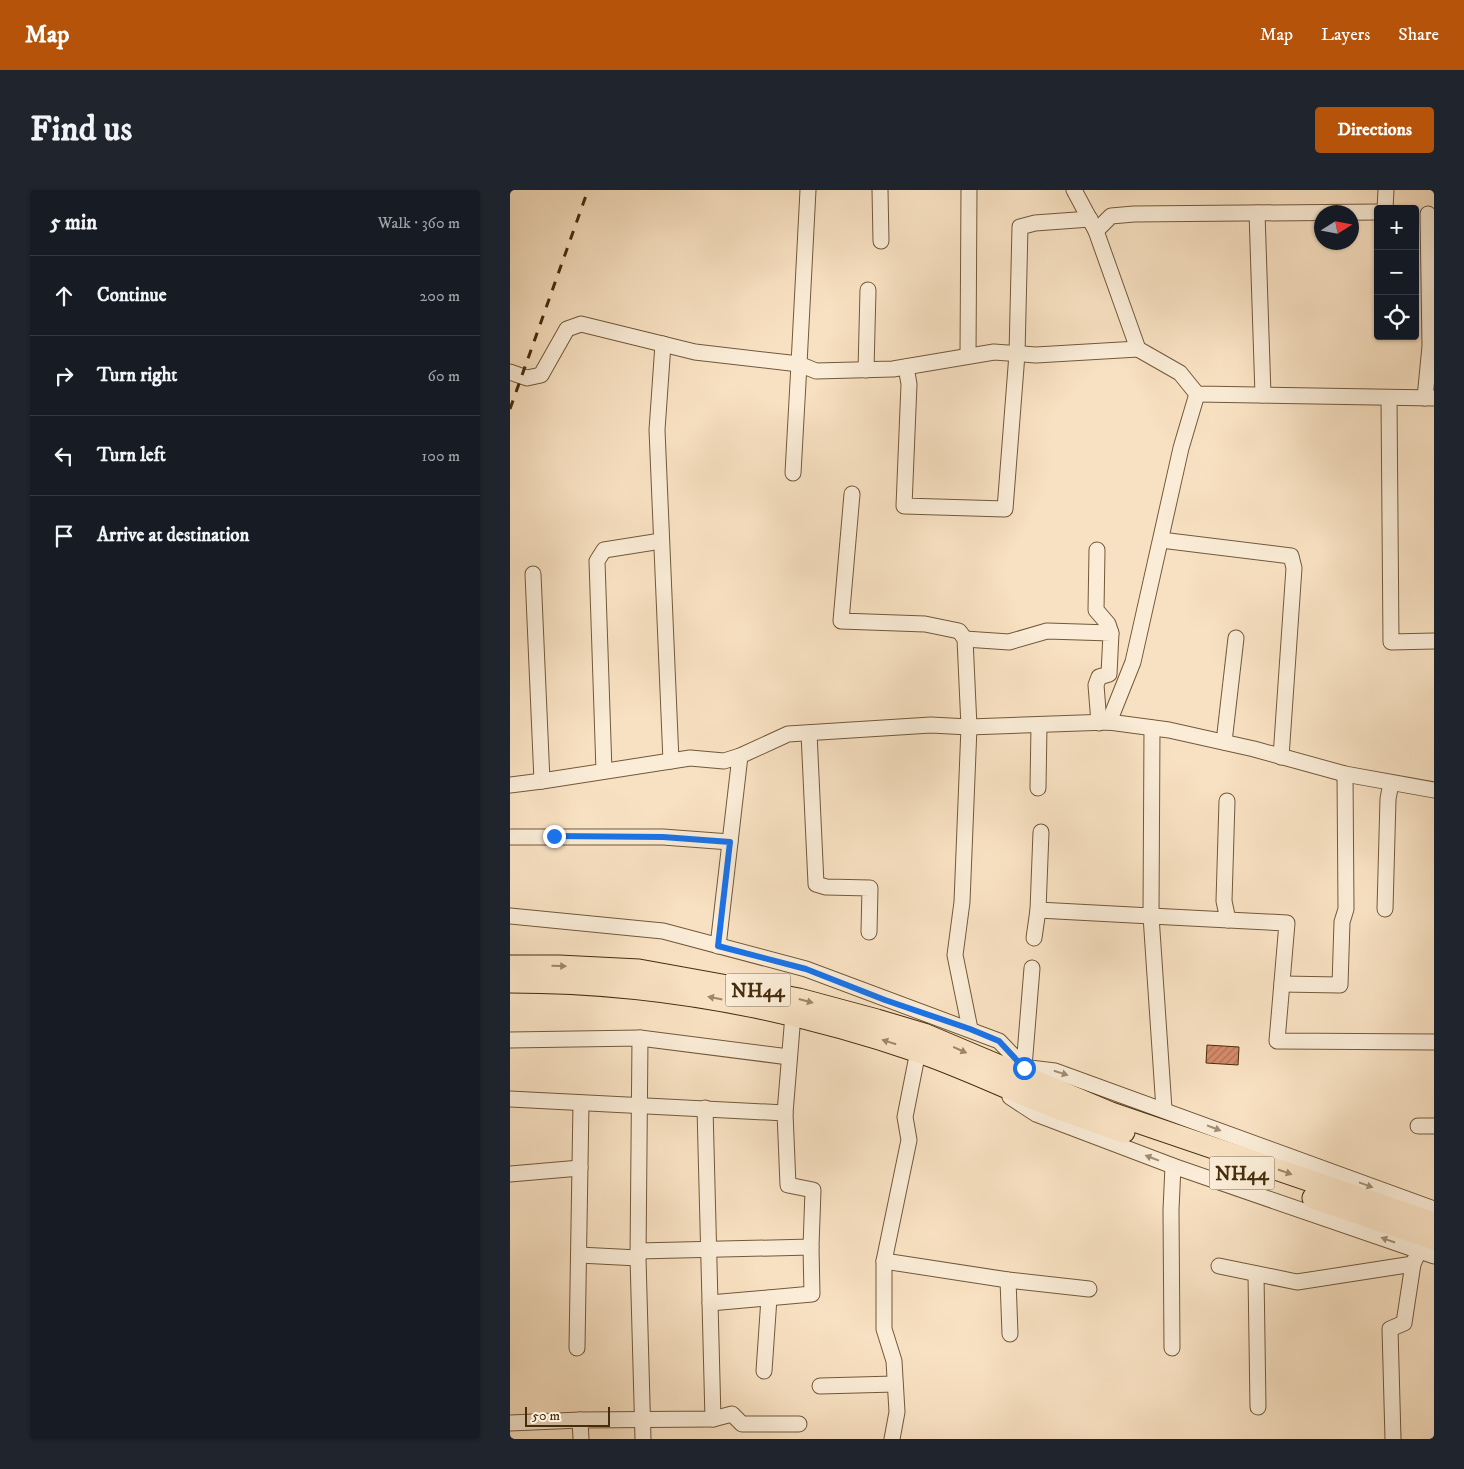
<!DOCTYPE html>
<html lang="en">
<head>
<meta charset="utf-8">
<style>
	:root { --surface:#171b24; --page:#20242c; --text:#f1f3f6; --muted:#9ea1a6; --line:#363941; --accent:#b45309 }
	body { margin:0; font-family:"IM FELL DW Pica",serif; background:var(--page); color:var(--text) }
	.controls { position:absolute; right:15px; top:15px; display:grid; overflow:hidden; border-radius:5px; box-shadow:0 1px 4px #0004 }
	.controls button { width:45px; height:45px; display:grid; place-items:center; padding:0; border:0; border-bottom:1px solid var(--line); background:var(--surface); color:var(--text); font:25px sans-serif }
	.compass { position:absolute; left:804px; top:15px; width:45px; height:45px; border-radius:50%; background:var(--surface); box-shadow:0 1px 4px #0004; rotate:79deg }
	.scale { position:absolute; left:15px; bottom:12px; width:85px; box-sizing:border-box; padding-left:5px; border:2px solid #452c0b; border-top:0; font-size:14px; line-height:18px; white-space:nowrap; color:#452c0b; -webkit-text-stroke:4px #faecd7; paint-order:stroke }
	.stop { position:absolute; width:15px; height:15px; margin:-11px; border:4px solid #1a73e8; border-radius:50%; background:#fff }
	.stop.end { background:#1a73e8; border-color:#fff; box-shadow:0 1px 5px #0008 }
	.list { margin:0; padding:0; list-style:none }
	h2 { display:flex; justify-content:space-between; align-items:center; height:65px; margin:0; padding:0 20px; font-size:21px }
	h2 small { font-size:16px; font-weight:400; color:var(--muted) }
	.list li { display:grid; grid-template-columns:32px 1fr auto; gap:15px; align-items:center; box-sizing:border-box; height:80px; padding:0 20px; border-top:1px solid var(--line) }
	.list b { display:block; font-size:19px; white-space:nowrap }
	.list em { font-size:16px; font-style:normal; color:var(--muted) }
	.icon { flex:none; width:28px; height:28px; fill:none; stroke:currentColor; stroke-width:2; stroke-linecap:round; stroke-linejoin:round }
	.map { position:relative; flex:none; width:924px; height:1249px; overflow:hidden; border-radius:5px }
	header { display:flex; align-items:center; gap:30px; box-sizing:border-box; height:70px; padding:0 25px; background:var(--accent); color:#fff }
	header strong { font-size:24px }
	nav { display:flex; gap:28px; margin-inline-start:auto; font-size:18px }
	.intro { display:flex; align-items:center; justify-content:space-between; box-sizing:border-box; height:120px; padding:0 30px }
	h1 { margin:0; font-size:35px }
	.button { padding:12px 22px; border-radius:5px; background:var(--accent); color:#fff; font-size:18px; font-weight:700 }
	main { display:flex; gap:30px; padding:0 30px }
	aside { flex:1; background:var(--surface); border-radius:5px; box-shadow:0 1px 4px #0004 }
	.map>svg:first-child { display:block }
	.building { fill:url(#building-hatch); stroke:#452c0b }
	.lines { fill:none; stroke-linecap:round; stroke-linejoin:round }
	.minor-casing { stroke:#725939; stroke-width:17 }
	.highway-casing { stroke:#452c0b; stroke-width:23 }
	.minor { stroke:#faecd7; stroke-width:15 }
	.highway { stroke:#f8e1c2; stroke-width:21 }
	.rail { stroke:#452c0b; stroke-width:3; stroke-dasharray:9 9; stroke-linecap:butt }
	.oneway { fill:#9e8666 }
	.oneway2 { fill:#a08c71 }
	.route { stroke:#1a73e8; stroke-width:6 }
	.labels { text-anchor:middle; stroke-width:4.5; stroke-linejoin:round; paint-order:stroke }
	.shield { fill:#faecd7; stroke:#7b6648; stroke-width:1 }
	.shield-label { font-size:19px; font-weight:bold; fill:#452c0b }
</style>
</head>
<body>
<header>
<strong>Map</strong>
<nav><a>Map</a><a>Layers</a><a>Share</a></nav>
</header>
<div class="intro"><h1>Find us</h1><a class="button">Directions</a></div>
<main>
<aside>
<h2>5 min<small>Walk · 360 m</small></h2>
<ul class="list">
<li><svg class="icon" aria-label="ahead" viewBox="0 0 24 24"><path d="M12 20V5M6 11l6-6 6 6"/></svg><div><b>Continue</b></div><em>200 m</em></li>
<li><svg class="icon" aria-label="right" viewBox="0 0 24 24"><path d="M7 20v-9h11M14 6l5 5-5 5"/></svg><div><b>Turn right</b></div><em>60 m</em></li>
<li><svg class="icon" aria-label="left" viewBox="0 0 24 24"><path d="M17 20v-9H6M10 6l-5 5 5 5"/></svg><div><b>Turn left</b></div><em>100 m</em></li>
<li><svg class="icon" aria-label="arrive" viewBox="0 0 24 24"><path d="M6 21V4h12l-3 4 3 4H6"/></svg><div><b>Arrive at destination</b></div></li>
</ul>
</aside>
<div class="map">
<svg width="924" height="1249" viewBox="0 0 924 1249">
	<defs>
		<pattern id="building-hatch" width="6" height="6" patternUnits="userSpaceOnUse" patternTransform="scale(1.25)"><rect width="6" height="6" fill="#d48a69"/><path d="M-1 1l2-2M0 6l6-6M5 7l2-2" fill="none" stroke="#ae7155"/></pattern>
	</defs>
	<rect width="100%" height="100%" fill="#f8e1c2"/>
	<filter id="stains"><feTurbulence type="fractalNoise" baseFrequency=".004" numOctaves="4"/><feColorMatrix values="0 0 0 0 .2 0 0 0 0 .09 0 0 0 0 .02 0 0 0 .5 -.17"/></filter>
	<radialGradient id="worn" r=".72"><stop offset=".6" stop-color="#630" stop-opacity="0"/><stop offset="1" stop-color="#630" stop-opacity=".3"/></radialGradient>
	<!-- building -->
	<path class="building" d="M697,855L729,857L728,875L696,873Z"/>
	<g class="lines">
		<defs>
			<g id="minor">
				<path d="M370,0L371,51"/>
				<path d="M564,0L586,41L628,159L670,183L687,204L924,208"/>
				<path d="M875,19L876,0"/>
				<path d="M747,23L753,205"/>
				<path d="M586,41L601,26L624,24L868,22"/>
				<path d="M153,154L147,240L161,571"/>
				<path d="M458,166L459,0"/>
				<path d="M396,177L399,194L394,316L495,319L507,164L510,37L525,33L580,29"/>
				<path d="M356,180L358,100"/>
				<path d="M0,182L17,188L31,185L57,139L71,134L185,162L289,174L298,0"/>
				<path d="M879,208L881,452L924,451"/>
				<path d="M915,208L920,156L918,24"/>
				<path d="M283,283L289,174L306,181L383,179L484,162L526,165L628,159"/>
				<path d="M342,304L331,431L415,434L449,441L455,449L459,537L452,712L445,765L460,839"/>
				<path d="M651,350L781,366L784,378L771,567"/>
				<path d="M587,360L586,420L598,434L601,443"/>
				<path d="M23,384L32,591L180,568L214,571L230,566"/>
				<path d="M455,449L499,452L537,441L601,443L599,484L589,487L586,495L589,533"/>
				<path d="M599,532L623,472L671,258L687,204"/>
				<path d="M299,543L306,694L316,697L360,698L359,742"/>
				<path d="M714,552L726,448"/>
				<path d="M94,581L87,371L94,360L151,351"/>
				<path d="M0,595L32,591"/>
				<path d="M528,598L529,535"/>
				<path d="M717,611L714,711L718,730"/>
				<path d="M0,647H153L220,652"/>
				<path d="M875,719L878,609L881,593"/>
				<path d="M528,720L641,726L642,538"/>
				<path d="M0,726L153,741L296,779L489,851L514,877"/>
				<path d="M524,748L528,720L531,642"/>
				<path d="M208,756L230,566L278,544L421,535L459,537L599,532L659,540L744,559L835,584L924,600"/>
				<path d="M772,794L830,795L832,732L836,719L835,584"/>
				<path d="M130,848L128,1068L133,1249"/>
				<path d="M0,850L130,848L279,867"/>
				<path d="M504,876L545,881L924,1019"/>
				<path d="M514,877L522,778"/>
				<path d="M500,907L526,924L663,976L924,1066"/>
				<path d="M0,909L275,923L278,995L303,1000L301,1057L128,1061"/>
				<path d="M654,919L641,726L777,733L767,851L924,852"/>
				<path d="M275,923L283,825"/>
				<path d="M908,936H924"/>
				<path d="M0,984L70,978"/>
				<path d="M69,1065L128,1068"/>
				<path d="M374,1071L498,1090L579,1099"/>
				<path d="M709,1076L787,1092L903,1074"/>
				<path d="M746,1084L748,1217"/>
				<path d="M498,1090L500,1144"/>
				<path d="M200,1113L302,1104L301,1057"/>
				<path d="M67,1158L71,913"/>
				<path d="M662,1158L661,1020L663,976"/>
				<path d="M254,1181L259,1108"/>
				<path d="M310,1196L385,1194"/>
				<path d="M203,1229L222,1224L232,1234H289"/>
				<path d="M70,1230L71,1249"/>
				<path d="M0,1233L70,1230L203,1229L195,918"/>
				<path d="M382,1249L387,1222L384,1171L374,1139V1071L399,950L395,927L408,861"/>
				<path d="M883,1249L880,1139L894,1133L903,1074L909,1061"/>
			</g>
			<g id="highway">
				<path d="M0,776H49L129,780L289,809L367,830L414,844L601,923L924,1033"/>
				<path d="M0,792C139,792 274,816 406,861C451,876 495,898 539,915C564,925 589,933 614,942"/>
				<path d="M803,1008L924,1049"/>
			</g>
		</defs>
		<!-- minor casing -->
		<use href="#minor" class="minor-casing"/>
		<!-- highway casing -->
		<use href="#highway" class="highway-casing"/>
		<!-- minor -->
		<use href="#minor" class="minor"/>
		<!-- highway -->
		<use href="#highway" class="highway"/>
		<!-- rail -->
		<path class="rail" d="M0,219L78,0"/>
	</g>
	<!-- one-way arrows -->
	<defs><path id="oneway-solid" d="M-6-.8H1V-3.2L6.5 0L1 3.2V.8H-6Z" transform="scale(1.25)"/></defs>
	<g class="oneway">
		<use href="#oneway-solid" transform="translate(49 776) rotate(1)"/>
		<use href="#oneway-solid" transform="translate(205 808) rotate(-169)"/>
		<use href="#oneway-solid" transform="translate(296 811) rotate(15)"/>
		<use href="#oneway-solid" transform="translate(379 852) rotate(-162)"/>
		<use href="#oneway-solid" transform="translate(450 860) rotate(24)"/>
		<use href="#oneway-solid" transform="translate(775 982) rotate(19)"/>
	</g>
	<g class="oneway2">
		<use href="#oneway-solid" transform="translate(551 883) rotate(17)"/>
		<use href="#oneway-solid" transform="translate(704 938) rotate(21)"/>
		<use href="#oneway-solid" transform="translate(642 968) rotate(-159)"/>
		<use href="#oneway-solid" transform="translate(856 995) rotate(20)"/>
		<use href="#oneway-solid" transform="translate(878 1050) rotate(-161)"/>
	</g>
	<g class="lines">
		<!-- route -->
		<path class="route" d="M44,646L153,647L220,652L208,756L296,779L375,810L460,839L489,851L514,878"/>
	</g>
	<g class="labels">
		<!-- shield labels -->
		<g class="shield">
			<rect x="215.5" y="783.5" width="65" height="33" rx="4"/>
			<rect x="699.5" y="966.5" width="65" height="33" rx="4"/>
		</g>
		<g class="shield-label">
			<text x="248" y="807">NH44</text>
			<text x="732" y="990">NH44</text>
		</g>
	</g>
	<rect width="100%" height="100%" filter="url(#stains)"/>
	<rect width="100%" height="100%" fill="url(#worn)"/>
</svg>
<div class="controls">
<button>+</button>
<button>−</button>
<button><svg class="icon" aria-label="locate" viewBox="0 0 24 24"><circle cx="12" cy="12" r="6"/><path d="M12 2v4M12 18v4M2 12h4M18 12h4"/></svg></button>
</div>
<svg class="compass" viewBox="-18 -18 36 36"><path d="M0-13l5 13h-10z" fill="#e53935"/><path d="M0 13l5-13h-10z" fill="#9ea1a6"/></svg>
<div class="scale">50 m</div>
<div class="stop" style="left:514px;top:878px"></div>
<div class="stop end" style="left:44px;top:646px"></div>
</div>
</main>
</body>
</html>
